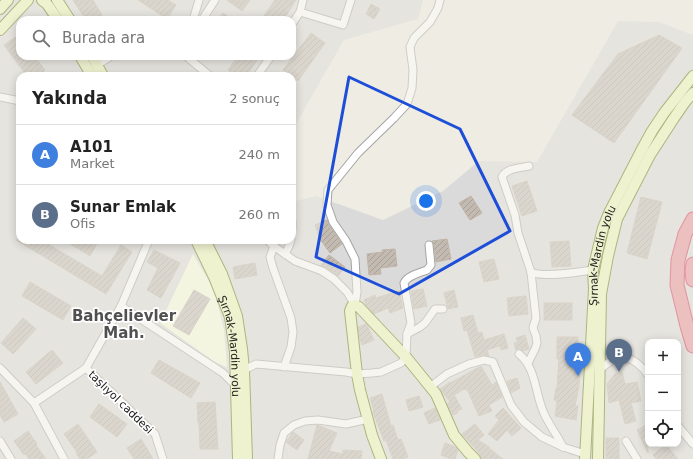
<!DOCTYPE html>
<html lang="tr">
<head>
<meta charset="utf-8">
<style>
	:root { --surface:#fff; --page:#f6f6f6; --text:#222; --muted:#767676; --line:#e0e0e0; --accent:#c81602 }
	body { margin:0; font-family:"DejaVu Sans",sans-serif; background:var(--page); color:var(--text) }
	.controls { position:absolute; right:12px; bottom:12px; display:grid; overflow:hidden; border-radius:8px; box-shadow:0 2px 10px #0003 }
	.controls button { width:36px; height:36px; display:grid; place-items:center; padding:0; border:0; border-bottom:1px solid var(--line); background:var(--surface); color:var(--text); font:20px sans-serif }
	.you { position:absolute; left:426px; top:201px; width:14px; height:14px; margin:-10px; border:3px solid #fff; border-radius:50%; background:#1a73e8; box-shadow:0 0 0 6px #1a73e833 }
	.badge { display:grid; place-items:center; width:26px; height:26px; border-radius:50%; background:var(--accent); color:#fff; font-size:13px; font-weight:700 }
	.pin { position:absolute; translate:-50% -33px; filter:drop-shadow(0 1px 2px #0008) }
	.pin::after { content:''; position:absolute; top:21px; width:14px; height:12px; background:inherit; clip-path:polygon(0 0,100% 0,50% 100%) }
	.list { margin:0; padding:0; list-style:none }
	h2 { display:flex; justify-content:space-between; align-items:center; height:52px; margin:0; padding:0 16px; font-size:17px }
	h2 small { font-size:13px; font-weight:400; color:var(--muted) }
	.list li { display:grid; grid-template-columns:26px 1fr auto; gap:12px; align-items:center; box-sizing:border-box; height:60px; padding:0 16px; border-top:1px solid var(--line) }
	.list b { display:block; font-size:15px; white-space:nowrap }
	.list p { margin:0; font-size:13px; white-space:nowrap; color:var(--muted) }
	.list em { font-size:13px; font-style:normal; color:var(--muted) }
	.icon { flex:none; width:22px; height:22px; fill:none; stroke:currentColor; stroke-width:2; stroke-linecap:round; stroke-linejoin:round }
	.map { position:relative; flex:none; width:693px; height:459px; overflow:hidden }
	.search { position:absolute; background:var(--surface); box-shadow:0 2px 10px #0003; left:16px; top:16px; width:280px; height:44px; display:flex; align-items:center; gap:10px; box-sizing:border-box; padding:0 14px; border-radius:12px; color:var(--muted); font-size:15px }
	.panel { position:absolute; background:var(--surface); box-shadow:0 2px 10px #0003; left:16px; top:72px; width:280px; height:172px; border-radius:12px }
	.map>svg:first-child { display:block }
	.residential { fill:#dbdada; fill-rule:evenodd }
	.education { fill:#fbffdb }
	.building { fill:url(#building-hatch); stroke:#c0b4a5 }
	.lines { fill:none; stroke-linecap:round; stroke-linejoin:round }
	.street-casing { stroke:#a4a4a4; stroke-width:9 }
	.secondary-casing { stroke:#5b7305; stroke-width:12 }
	.highway-casing { stroke:#d7254f; stroke-width:15 }
	.street { stroke:#fff; stroke-width:7 }
	.secondary { stroke:#eef9b6; stroke-width:10 }
	.highway { stroke:#e68a92; stroke-width:13 }
	.marked { fill:none; stroke:#1d4ed8; stroke-width:3; stroke-linejoin:round }
	.labels { text-anchor:middle; stroke-width:3.5; stroke-linejoin:round; paint-order:stroke }
	.street-label { font-size:11px; fill:#1d1d1d; stroke:#fff }
	.district-label { font-size:15px; font-weight:bold; fill:#505050; stroke:#fff }
</style>
</head>
<body>
<div class="map">
<svg width="693" height="459" viewBox="0 0 693 459">
	<defs>
		<pattern id="building-hatch" width="6" height="6" patternUnits="userSpaceOnUse"><rect width="6" height="6" fill="#c3bbb2"/><path d="M-1 1l2-2M0 6l6-6M5 7l2-2" fill="none" stroke="#a7a099"/></pattern>
	</defs>
	<rect width="100%" height="100%" fill="#eeece3"/>
	<!-- residential -->
	<path class="residential" d="M0,0H423L418,19L344,40L292,131V76H20V240H292V202L316,196L383,220L443,191L479,161L537,162L618,21L659,22L693,35V459H0ZM20,20H292V56H20ZM648,342H678V444H648Z"/>
	<!-- education -->
	<path class="education" d="M193,254L214,290L224,330L227,367L215,362L160,323Z"/>
	<!-- building -->
	<g class="building">
		<path d="M73,0H93L102,15L94,20H86Z"/>
		<path d="M138,0H168L176,5L167,19Z"/>
		<path d="M227,0H250L242,11Z"/>
		<path d="M275,0H296L283,20H261Z"/>
		<path d="M371,4L380,9L374,19L366,14Z"/>
		<path d="M223,13L233,20H217Z"/>
		<path d="M311,33L325,43L298,81L283,70Z"/>
		<path d="M20,34V56H34L45,70L38,76H27L4,45Z"/>
		<path d="M659,35L682,48L614,143L572,115L618,54Z"/>
		<path d="M238,56H260L246,76H237L228,70Z"/>
		<path d="M527,181L537,211L522,216L512,186Z"/>
		<path d="M471,196L482,213L470,220L459,203Z"/>
		<path d="M641,197L662,202L647,259L627,253Z"/>
		<path d="M327,220L329,225L342,244L330,253L320,239L315,225Z"/>
		<path d="M447,239L451,259L436,262L434,244L432,241Z"/>
		<path d="M16,240H41L102,276L121,245L132,252L106,294Z"/>
		<path d="M64,240H99L90,256Z"/>
		<path d="M569,241L571,266L552,267L550,242Z"/>
		<path d="M395,249L397,266L380,268L381,274L369,275L367,254L383,252L382,250Z"/>
		<path d="M154,250L180,263L161,298L147,290L158,268L147,262Z"/>
		<path d="M329,255L345,267L338,276L325,267L321,265Z"/>
		<path d="M494,259L499,279L484,282L479,262Z"/>
		<path d="M255,263L257,275L235,279L233,267Z"/>
		<path d="M30,282L71,306L63,320L22,296Z"/>
		<path d="M423,289L427,306L414,309L411,291Z"/>
		<path d="M194,290L210,299L189,335L173,326Z"/>
		<path d="M454,290L458,307L448,309L444,293Z"/>
		<path d="M399,291L403,308L390,313L388,308L374,314L366,305L364,300L375,295L376,298Z"/>
		<path d="M526,296L528,314L509,316L507,298Z"/>
		<rect x="544" y="303" width="28" height="17"/>
		<path d="M473,315L478,333L482,332L484,340L504,334L508,348L501,350L500,346L487,350L489,356L483,355L475,357L467,330L464,331L461,318Z"/>
		<path d="M23,318L36,329L13,354L1,343Z"/>
		<path d="M366,324L368,327L374,340L362,345L360,339L358,327Z"/>
		<path d="M525,335L529,349L523,351L520,349L516,350L514,343L518,342L516,338Z"/>
		<path d="M557,337H578V366H580L579,386L575,406H578L576,420L555,416L557,401L554,400L556,388H557L559,359H557Z"/>
		<path d="M52,350L63,363L36,384L26,372Z"/>
		<path d="M159,360L200,383L191,398L151,373Z"/>
		<path d="M481,366L492,385L496,382L502,397L489,405L492,411L479,416L467,389L465,390L464,389L454,395L462,409L457,411L458,413L453,415L447,404L450,402L440,389L450,382V383Z"/>
		<path d="M622,372L625,384L637,382L641,401L631,403L636,421L625,424L619,400L609,403L607,384L615,374Z"/>
		<path d="M517,378L520,388L511,393L507,381Z"/>
		<path d="M0,382L18,414L4,422L0,415Z"/>
		<path d="M382,394L385,405L391,426L393,425L398,440L401,439L408,457L403,459H393L386,440L384,441L373,412L374,411L370,398Z"/>
		<path d="M419,396L423,407L409,411L406,400Z"/>
		<path d="M215,402L218,449H200L199,423H198L197,403Z"/>
		<path d="M99,404L127,424L117,437L90,417Z"/>
		<path d="M435,408L440,420L429,424L424,413Z"/>
		<path d="M503,408L521,428L512,436L507,430L497,441L488,434L499,420L495,416Z"/>
		<path d="M78,424L97,452L87,459H80L76,453L77,452L64,434Z"/>
		<path d="M475,424L484,435L478,440L489,447V448L503,459H481L480,454L462,434Z"/>
		<path d="M648,424V453L637,430Z"/>
		<path d="M317,425L337,433L329,451L343,454V450L362,451L361,459H308Z"/>
		<path d="M28,431L37,444L36,445L46,459H29L25,453L24,455L14,441Z"/>
		<path d="M293,432L304,440L297,450L286,442Z"/>
		<rect x="606" y="438" width="13" height="21"/>
		<path d="M141,439L149,452L153,459H134L127,448Z"/>
		<path d="M445,443L455,447L458,450L455,459H451L441,455Z"/>
		<path d="M666,445L678,459H656L653,455Z"/>
	</g>
	<g class="lines">
		<defs>
			<g id="street">
				<path d="M300,12L343,25L351,0"/>
				<path d="M193,20L199,0"/>
				<path d="M202,20L215,0"/>
				<path d="M292,24L300,12L303,0"/>
				<path d="M186,56L210,76"/>
				<path d="M97,65L111,56"/>
				<path d="M257,76L271,56"/>
				<path d="M0,97L20,101"/>
				<path d="M292,222V228"/>
				<path d="M267,240L275,247L295,261L322,271L334,279L347,292L355,305"/>
				<path d="M275,247L273,249L270,257L273,268L291,318L293,332L291,347L284,367"/>
				<path d="M285,254L289,246L291,240"/>
				<path d="M531,272C542,278 579,272 593,270"/>
				<path d="M355,305L357,292L355,259L346,241L333,222L327,205L328,190L358,153L394,118L407,104L412,88L413,70L410,47L414,38L430,22L438,8L440,0"/>
				<path d="M121,306L223,373L236,386"/>
				<path d="M407,334L420,327L425,323L435,309H443"/>
				<path d="M519,354C536,368 535,392 543,411C548,424 557,434 563,447"/>
				<path d="M528,363L535,349L537,343L536,336L533,328L536,318L531,272L518,233L515,215L502,177C506,168 520,168 529,166"/>
				<path d="M0,368L34,403"/>
				<path d="M86,368L155,434L163,459"/>
				<path d="M244,370L256,364L346,372L357,374L372,373L381,372L401,363L406,357L407,334L411,323L404,283C408,275 420,273 427,270L431,265L429,245"/>
				<path d="M599,370C605,365 613,358 622,357C632,357 643,367 648,375"/>
				<path d="M430,387L447,374L469,364L484,360L493,362L511,405L524,422L542,437L563,447L585,454"/>
				<path d="M678,426L693,444"/>
				<path d="M0,441L11,459"/>
				<path d="M626,441L637,459"/>
				<path d="M64,459L34,403L86,368L121,306L149,240"/>
				<path d="M278,459L280,445L284,433L294,425L305,421L318,420L346,424L368,419"/>
			</g>
			<g id="secondary">
				<path d="M42,0L47,4L58,20"/>
				<path d="M57,0L70,20"/>
				<path d="M0,9L8,0"/>
				<path d="M0,30L28,0"/>
				<path d="M80,56L92,76"/>
				<path d="M92,56L103,76"/>
				<path id="s1" d="M196,240L214,277L230,317L235,352L238,459"/>
				<path d="M205,240L222,274L237,316L242,349L244,370L247,459"/>
				<path d="M381,459L372,435L360,390L357,374L350,311L352,306L355,305L359,307L406,357L436,394L454,435L468,452L475,459"/>
				<path id="s2" d="M585,459L594,289L593,270L603,228L609,213L641,151L652,131L664,113L693,76"/>
				<path d="M598,459L601,294L608,256L617,219L650,155L674,118L685,102L693,93"/>
			</g>
			<g id="highway">
				<path d="M693,219L685,234L678,260L677,285L687,326L693,346"/>
				<path d="M693,264L692,271L693,280"/>
			</g>
		</defs>
		<!-- street casing -->
		<use href="#street" class="street-casing"/>
		<!-- secondary casing -->
		<use href="#secondary" class="secondary-casing"/>
		<!-- highway casing -->
		<use href="#highway" class="highway-casing"/>
		<!-- street -->
		<use href="#street" class="street"/>
		<!-- secondary -->
		<use href="#secondary" class="secondary"/>
		<!-- highway -->
		<use href="#highway" class="highway"/>
	</g>
	<!-- marked area -->
	<path d="M0 0H693V459H0ZM349,77L460,129L510,231L399,294L316,257Z" fill="#eeece3" fill-opacity=".55" fill-rule="evenodd"/>
	<path class="marked" d="M349,77L460,129L510,231L399,294L316,257Z"/>
	<g class="labels">
		<!-- street labels -->
		<g class="street-label">
			<text dy="4" stroke="none"><textPath href="#s2" startOffset="205">Şırnak-Mardin yolu</textPath></text>
			<text dy="4" stroke="none"><textPath href="#s1" startOffset="113">Şırnak-Mardin yolu</textPath></text>
			<text transform="translate(121 402) rotate(44)" y="4">taşlıyol caddesi</text>
		</g>
		<!-- district labels -->
		<g class="district-label">
			<text x="124" y="321">Bahçelievler<tspan x="124" dy="17">Mah.</tspan></text>
		</g>
	</g>
</svg>
<div class="controls">
<button>+</button>
<button>−</button>
<button><svg class="icon" aria-label="locate" viewBox="0 0 24 24"><circle cx="12" cy="12" r="6"/><path d="M12 2v4M12 18v4M2 12h4M18 12h4"/></svg></button>
</div>
<div class="you"></div>
<div class="pin badge" style="left:578px;top:376px;background:#3f7fe0">A</div>
<div class="pin badge" style="left:619px;top:372px;background:#5c6f8a">B</div>
<div class="search"><svg class="icon" aria-label="search" viewBox="0 0 24 24"><circle cx="10" cy="10" r="6"/><path d="M15 15l6 6"/></svg>Burada ara</div>
<section class="panel">
<h2>Yakında<small>2 sonuç</small></h2>
<ul class="list">
<li><span class="badge" style="background:#3f7fe0">A</span><div><b>A101</b><p>Market</p></div><em>240 m</em></li>
<li><span class="badge" style="background:#5c6f8a">B</span><div><b>Sunar Emlak</b><p>Ofis</p></div><em>260 m</em></li>
</ul>
</section>
</div>
</body>
</html>
